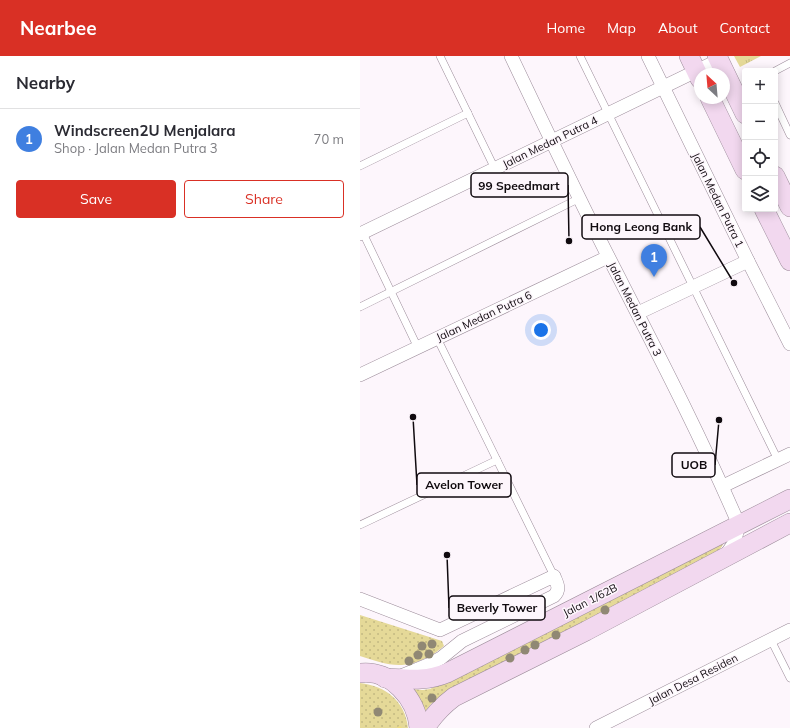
<!DOCTYPE html>
<html lang="en">
<head>
<meta charset="utf-8">
<style>
	:root { --surface:#fff; --page:#f7f7f7; --text:#2b2b33; --muted:#7c7c81; --line:#e1e1e2; --accent:#d93025 }
	body { margin:0; font-family:Mulish,sans-serif; background:var(--page); color:var(--text) }
	.controls { position:absolute; right:12px; top:12px; display:grid; overflow:hidden; border-radius:4px; box-shadow:0 2px 10px #0003 }
	.controls button { width:36px; height:36px; display:grid; place-items:center; padding:0; border:0; border-bottom:1px solid var(--line); background:var(--surface); color:var(--text); font:20px sans-serif }
	.compass { position:absolute; left:334px; top:12px; width:36px; height:36px; border-radius:50%; background:var(--surface); box-shadow:0 2px 10px #0003; rotate:334deg }
	.you { position:absolute; left:181px; top:274px; width:14px; height:14px; margin:-10px; border:3px solid #fff; border-radius:50%; background:#1a73e8; box-shadow:0 0 0 6px #1a73e833 }
	.badge { display:grid; place-items:center; width:26px; height:26px; border-radius:50%; background:var(--accent); color:#fff; font-size:13px; font-weight:700 }
	.pin { position:absolute; translate:-50% -33px; filter:drop-shadow(0 1px 2px #0008) }
	.pin::after { content:''; position:absolute; top:21px; width:14px; height:12px; background:inherit; clip-path:polygon(0 0,100% 0,50% 100%) }
	.list { margin:0; padding:0; list-style:none }
	h2 { display:flex; justify-content:space-between; align-items:center; height:52px; margin:0; padding:0 16px; font-size:17px }
	h2 small { font-size:13px; font-weight:400; color:var(--muted) }
	.list li { display:grid; grid-template-columns:26px 1fr auto; gap:12px; align-items:center; box-sizing:border-box; height:60px; padding:0 16px; border-top:1px solid var(--line) }
	.list b { display:block; font-size:15px; white-space:nowrap }
	.list p { margin:0; font-size:13px; white-space:nowrap; color:var(--muted) }
	.list em { font-size:13px; font-style:normal; color:var(--muted) }
	.actions { display:flex; gap:8px; padding:12px 16px }
	.actions a { flex:1; padding:9px 0; border:1px solid var(--accent); border-radius:4px; text-align:center; font-size:14px; color:var(--accent) }
	.actions .main { background:var(--accent); color:#fff }
	.icon { flex:none; width:22px; height:22px; fill:none; stroke:currentColor; stroke-width:2; stroke-linecap:round; stroke-linejoin:round }
	.map { position:relative; flex:none; width:430px; height:672px; overflow:hidden }
	header { display:flex; align-items:center; gap:24px; box-sizing:border-box; height:56px; padding:0 20px; background:var(--accent); color:#fff }
	header strong { font-size:19px }
	nav { display:flex; gap:22px; margin-inline-start:auto; font-size:14px }
	main { display:flex }
	aside { flex:1; background:var(--surface) }
	.map>svg:first-child { display:block }
	.grass { fill:url(#grass-dots) }
	.park { fill:url(#park-tufts) }
	.lines { fill:none; stroke-linecap:round; stroke-linejoin:round }
	.stream { stroke:#eedd82; stroke-width:3.5 }
	.lane-casing { stroke:#9c8c9a; stroke-width:8 }
	.street-casing { stroke:#9c8c9a; stroke-width:14 }
	.secondary-casing { stroke:#9c8c9a; stroke-width:20 }
	.lane { stroke:#fff; stroke-width:7 }
	.street { stroke:#fff; stroke-width:13 }
	.secondary { stroke:#f2d8ef; stroke-width:19 }
	.tree { fill:#908874 }
	.labels { text-anchor:middle; stroke-width:3; stroke-linejoin:round; paint-order:stroke }
	.street-label { font-size:11px; fill:#100a0f; stroke:#fdf6fc }
	.leader { fill:none; stroke:#100a0f; stroke-width:1.5 }
	.callout-dot { fill:#100a0f; stroke:#fdf6fc; stroke-width:1.5 }
	.callout { fill:#fdf6fc; stroke:#100a0f; stroke-width:1.5 }
	.callout-label { font-size:12px; text-anchor:middle; font-weight:bold; fill:#100a0f }
</style>
</head>
<body>
<header>
<strong>Nearbee</strong>
<nav><a>Home</a><a>Map</a><a>About</a><a>Contact</a></nav>
</header>
<main>
<aside>
<h2>Nearby<small></small></h2>
<ul class="list">
<li><span class="badge" style="background:#3f7fe0">1</span><div><b>Windscreen2U Menjalara</b><p>Shop · Jalan Medan Putra 3</p></div><em>70 m</em></li>
</ul>
<div class="actions"><a class="main">Save</a><a>Share</a></div>
</aside>
<div class="map">
<svg width="430" height="672" viewBox="0 0 430 672">
	<defs>
		<pattern id="grass-dots" width="8" height="8" patternUnits="userSpaceOnUse"><rect width="8" height="8" fill="#e5d998"/><path d="M2 2h.1M6 6h.1" fill="none" stroke="#c3b982" stroke-width="1.8" stroke-linecap="round"/></pattern>
		<pattern id="park-tufts" width="24" height="20" patternUnits="userSpaceOnUse"><rect width="24" height="20" fill="#e5d998"/><path d="M3 7l-1-3M5 7V3M7 7l1-3M15 17l-1-3M17 17v-4M19 17l1-3" fill="none" stroke="#c3b982"/></pattern>
	</defs>
	<rect width="100%" height="100%" fill="#fdf6fc"/>
	<!-- grass -->
	<g class="grass">
		<path d="M367,482L357,498L83,638L71,648L63,658L50,633L63,634L70,633Z"/>
		<path d="M0,559L82,585L84,590C74,599 57,608 42,609C29,610 13,604 0,600Z"/>
		<path d="M0,627C26,630 45,645 48,672H0Z"/>
	</g>
	<!-- park -->
	<path class="park" d="M374,0H401L380,11Z"/>
	<g class="lines">
		<!-- stream -->
		<path class="stream" d="M39,672H40"/>
		<defs>
			<g id="lane">
				<path d="M80,0L135,113"/>
				<path d="M220,0L418,404"/>
				<path d="M415,15L430,7"/>
				<path d="M415,47L430,79"/>
				<path d="M0,110L108,57"/>
				<path d="M2,175L58,292"/>
				<path d="M0,251L220,142"/>
				<path d="M77,282L194,520"/>
				<path d="M0,469L137,404"/>
				<path d="M411,584L430,622"/>
			</g>
			<g id="street">
				<path d="M151,0C183,67 215,135 249,202C294,290 340,378 379,469L374,487L366,499"/>
				<path d="M288,0L388,205L430,288"/>
				<path d="M0,178L359,4"/>
				<path d="M278,257L388,205"/>
				<path d="M0,319L248,201"/>
				<path d="M363,430L430,398"/>
				<path d="M0,543L80,574L194,520C197,528 201,533 194,540L102,585L81,602L70,608L41,620"/>
				<path d="M236,672L430,574"/>
			</g>
			<g id="secondary">
				<path d="M329,0L340,23"/>
				<path d="M357,0L385,58"/>
				<path d="M350,42L385,114"/>
				<path d="M415,120L430,151"/>
				<path d="M404,153L430,205"/>
				<path d="M0,617C31,613 57,643 59,672"/>
				<path d="M25,622C47,623 66,626 87,617L430,443"/>
				<path d="M65,672C73,660 82,650 94,641L226,575L430,467"/>
			</g>
		</defs>
		<!-- lane casing -->
		<use href="#lane" class="lane-casing"/>
		<!-- street casing -->
		<use href="#street" class="street-casing"/>
		<!-- secondary casing -->
		<use href="#secondary" class="secondary-casing"/>
		<!-- lane -->
		<use href="#lane" class="lane"/>
		<!-- street -->
		<use href="#street" class="street"/>
		<!-- secondary -->
		<use href="#secondary" class="secondary"/>
	</g>
	<!-- trees -->
	<g class="tree">
		<circle cx="245" cy="554" r="4.5"/>
		<circle cx="196" cy="579" r="4.5"/>
		<circle cx="72" cy="588" r="4.5"/>
		<circle cx="175" cy="589" r="4.5"/>
		<circle cx="62" cy="590" r="4.5"/>
		<circle cx="165" cy="594" r="4.5"/>
		<circle cx="69" cy="598" r="4.5"/>
		<circle cx="58" cy="599" r="4.5"/>
		<circle cx="150" cy="602" r="4.5"/>
		<circle cx="49" cy="605" r="4.5"/>
		<circle cx="72" cy="642" r="4.5"/>
		<circle cx="18" cy="656" r="4.5"/>
	</g>
	<g class="labels">
		<!-- street labels -->
		<g class="street-label">
			<text transform="translate(190 86) rotate(-26)" y="4">Jalan Medan Putra 4</text>
			<text transform="translate(358 144) rotate(64)" y="4">Jalan Medan Putra 1</text>
			<text transform="translate(275 253) rotate(63)" y="4">Jalan Medan Putra 3</text>
			<text transform="translate(124 260) rotate(-25)" y="4">Jalan Medan Putra 6</text>
			<text transform="translate(230 544) rotate(-27)" y="4">Jalan 1/62B</text>
			<text transform="translate(333 623) rotate(-27)" y="4">Jalan Desa Residen</text>
		</g>
	</g>
	<!-- callouts -->
	<path class="leader" d="M209 185L208 129M374 227L340 171M359 364L355 409M53 361L57 429M87 499L89 552"/>
	<g class="callout-dot">
		<circle cx="209" cy="185" r="4"/>
		<circle cx="374" cy="227" r="4"/>
		<circle cx="359" cy="364" r="4"/>
		<circle cx="53" cy="361" r="4"/>
		<circle cx="87" cy="499" r="4"/>
	</g>
	<g class="callout">
		<rect x="111" y="117" width="97" height="24" rx="4"/>
		<rect x="222" y="159" width="118" height="24" rx="4"/>
		<rect x="312" y="397" width="43" height="24" rx="4"/>
		<rect x="57" y="417" width="94" height="24" rx="4"/>
		<rect x="89" y="540" width="96" height="24" rx="4"/>
	</g>
	<g class="callout-label">
		<text x="159" y="134">99 Speedmart</text>
		<text x="281" y="175">Hong Leong Bank</text>
		<text x="334" y="413">UOB</text>
		<text x="104" y="433">Avelon Tower</text>
		<text x="137" y="556">Beverly Tower</text>
	</g>
</svg>
<div class="controls">
<button>+</button>
<button>−</button>
<button><svg class="icon" aria-label="locate" viewBox="0 0 24 24"><circle cx="12" cy="12" r="6"/><path d="M12 2v4M12 18v4M2 12h4M18 12h4"/></svg></button>
<button><svg class="icon" aria-label="layers" viewBox="0 0 24 24"><path d="M12 4l9 5-9 5-9-5zM3 14l9 5 9-5"/></svg></button>
</div>
<svg class="compass" viewBox="-18 -18 36 36"><path d="M0-13l5 13h-10z" fill="#e53935"/><path d="M0 13l5-13h-10z" fill="#7c7c81"/></svg>
<div class="you"></div>
<div class="pin badge" style="left:294px;top:221px;background:#3f7fe0">1</div>
</div>
</main>
</body>
</html>
